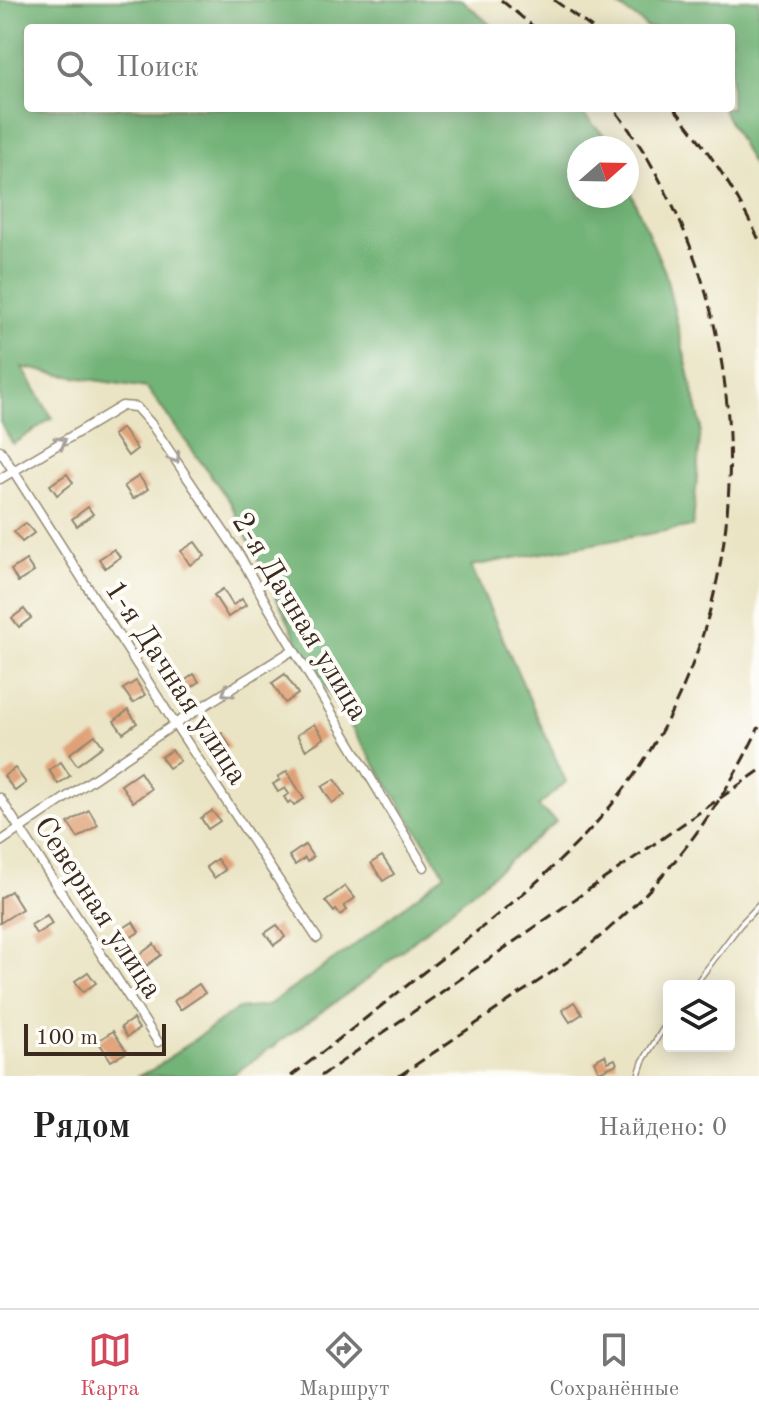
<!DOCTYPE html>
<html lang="ru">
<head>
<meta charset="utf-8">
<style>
	:root { --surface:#fff; --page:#f6f6f6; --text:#222; --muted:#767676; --line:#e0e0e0; --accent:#d1495b }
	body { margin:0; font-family:"Old Standard TT",serif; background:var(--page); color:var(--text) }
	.controls { position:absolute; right:24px; bottom:24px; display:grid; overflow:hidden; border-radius:8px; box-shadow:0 4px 20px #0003 }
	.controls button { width:72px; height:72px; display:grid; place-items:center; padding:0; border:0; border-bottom:2px solid var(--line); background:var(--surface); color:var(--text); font:40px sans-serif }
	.compass { position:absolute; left:567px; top:136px; width:72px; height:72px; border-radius:50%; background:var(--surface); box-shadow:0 4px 20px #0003; rotate:70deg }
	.scale { position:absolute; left:24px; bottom:20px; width:142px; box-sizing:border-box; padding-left:8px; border:4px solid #3b2a1e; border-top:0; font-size:22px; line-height:28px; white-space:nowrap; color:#3b2a1e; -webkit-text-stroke:6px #fdfcf7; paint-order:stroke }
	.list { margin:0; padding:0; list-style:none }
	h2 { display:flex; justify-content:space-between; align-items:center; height:104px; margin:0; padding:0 32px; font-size:34px }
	h2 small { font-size:26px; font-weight:400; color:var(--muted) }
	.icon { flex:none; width:44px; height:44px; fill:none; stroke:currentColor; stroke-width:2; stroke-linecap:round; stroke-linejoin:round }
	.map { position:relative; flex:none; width:759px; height:1076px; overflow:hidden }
	.search { position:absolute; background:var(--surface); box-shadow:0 4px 20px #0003; left:24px; right:24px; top:24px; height:88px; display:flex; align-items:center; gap:20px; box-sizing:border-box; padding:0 28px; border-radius:8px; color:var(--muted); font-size:30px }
	.sheet { height:232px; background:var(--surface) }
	nav { display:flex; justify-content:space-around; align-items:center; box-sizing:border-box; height:112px; border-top:2px solid var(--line); background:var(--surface); font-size:22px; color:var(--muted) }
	nav a { display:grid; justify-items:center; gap:4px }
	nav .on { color:var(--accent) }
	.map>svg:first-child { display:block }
	.forest { fill:#72b377; stroke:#566e4a; stroke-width:2 }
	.building { fill:#e0a177 }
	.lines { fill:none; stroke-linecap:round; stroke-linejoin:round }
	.service-casing { stroke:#928771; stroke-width:7 }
	.minor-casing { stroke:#928771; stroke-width:11 }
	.service { stroke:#fff; stroke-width:4 }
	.minor { stroke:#fff; stroke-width:8 }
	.rail { stroke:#3b2a1e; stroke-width:3; stroke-dasharray:12 6; stroke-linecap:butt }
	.oneway { stroke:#a79f9a }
	.labels { text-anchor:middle; stroke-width:8; stroke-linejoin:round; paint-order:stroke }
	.street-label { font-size:30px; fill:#3b2a1e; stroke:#fdfcf7 }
</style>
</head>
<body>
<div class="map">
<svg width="759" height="1076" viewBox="0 0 759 1076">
	<rect width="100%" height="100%" fill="#fdfcf7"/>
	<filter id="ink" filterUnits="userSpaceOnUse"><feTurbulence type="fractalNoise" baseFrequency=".0125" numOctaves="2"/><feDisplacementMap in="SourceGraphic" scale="16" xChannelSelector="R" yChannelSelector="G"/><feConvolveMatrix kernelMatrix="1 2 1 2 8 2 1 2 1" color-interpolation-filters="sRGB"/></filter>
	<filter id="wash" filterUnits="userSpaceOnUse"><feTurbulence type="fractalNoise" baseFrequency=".006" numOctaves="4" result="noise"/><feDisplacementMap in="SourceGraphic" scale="32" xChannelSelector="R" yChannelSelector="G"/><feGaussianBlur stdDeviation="1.8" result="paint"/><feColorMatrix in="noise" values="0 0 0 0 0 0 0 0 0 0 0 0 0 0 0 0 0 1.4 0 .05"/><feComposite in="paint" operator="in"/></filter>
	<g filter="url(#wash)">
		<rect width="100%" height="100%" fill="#eae4c4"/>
		<!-- forest -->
		<g class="forest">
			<path d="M0,0H462L494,28H28V108H577L606,137L611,148H579V196H627V184L665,272L701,425L693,526L471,566L566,782L538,806L556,822L365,981L231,1076H137L152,1070L237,1009L267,1006L351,948L445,874L302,650L230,502L147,388L61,375L22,367L52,418L13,444L0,422Z"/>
			<path d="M610,0H759V178L722,108H731V28H647L640,21Z"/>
		</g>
		<g id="blocks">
			<!-- building -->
			<g class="building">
				<path d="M122,428L137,449L128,456L113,435Z"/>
				<path d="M67,474L73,483L57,495L50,485Z"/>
				<path d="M139,476L148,489L133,499L124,486Z"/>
				<path d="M88,507L93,514L77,526L72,519Z"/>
				<path d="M26,523L34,533L22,542L14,532Z"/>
				<path d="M195,542L205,556L190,565L181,551Z"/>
				<path d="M114,549L120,557L105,568L99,559Z"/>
				<path d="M26,560L34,572L18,582L11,570Z"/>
				<path d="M223,589L233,605L242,599L246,605L228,617L214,595Z"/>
				<path d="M24,609L31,618L19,627L12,618Z"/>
				<path d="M194,674L199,682L184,693L179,685Z"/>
				<path d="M285,674L298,694L285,703L272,683Z"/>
				<path d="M136,681L145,695L133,703L123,689Z"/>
				<path d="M128,710L137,723L123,733L114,721Z"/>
				<path d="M314,724L324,738L306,750L297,735Z"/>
				<path d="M222,733L230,747L217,755L208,742Z"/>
				<path d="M95,735L103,746L77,765L69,754Z"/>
				<path d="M172,750L180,761L169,768L161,757Z"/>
				<path d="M61,762L70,776L58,784L49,770Z"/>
				<path d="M15,768L26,783L15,791L4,776Z"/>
				<path d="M287,771L304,799L294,805L291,801L288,803L284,797L289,794L285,788L278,792L273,784L280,780L278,777Z"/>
				<path d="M140,772L151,789L133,802L121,785Z"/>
				<path d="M335,779L345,795L332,803L322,787Z"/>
				<path d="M89,810L98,825L78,838L68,823Z"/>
				<path d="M212,811L220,821L208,829L201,818Z"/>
				<path d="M305,845L313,857L307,862L305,858L295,865L289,856Z"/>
				<path d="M382,856L394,874L383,881L371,863Z"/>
				<path d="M217,859L225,870L214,878L206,867Z"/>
				<path d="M345,886L355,898L344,906L347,910L340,915L336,910L334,912L325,901Z"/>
				<path d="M11,891L22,909L0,923V898Z"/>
				<path d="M47,915L52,924L36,934L31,925Z"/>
				<path d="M133,922L139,932L125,941L119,931Z"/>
				<path d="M277,925L285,937L274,945L265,933Z"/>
				<path d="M154,944L161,955L146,966L139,955Z"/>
				<path d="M88,972L96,983L83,992L75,981Z"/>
				<path d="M199,984L205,993L180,1010L174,1001Z"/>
				<path d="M574,1002L582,1014L570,1022L562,1010Z"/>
				<path d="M133,1019L139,1029L127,1037L121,1027Z"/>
				<path d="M113,1031L127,1052L111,1061L98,1041Z"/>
				<path d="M605,1055L608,1062L615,1059L617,1064L599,1072L594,1061Z"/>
			</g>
		</g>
	</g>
	<g filter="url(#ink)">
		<use href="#blocks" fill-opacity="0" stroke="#928771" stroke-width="2"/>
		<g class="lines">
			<defs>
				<g id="service">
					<path d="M694,986L740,925L759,905"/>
					<path d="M638,1076L643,1061L669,1019"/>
				</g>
				<g id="minor">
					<path d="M0,450L175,724L317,938"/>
					<path d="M0,479L122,406L136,407L152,425L240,556L270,610L424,867"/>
					<path d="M0,798L158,1042"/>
					<path d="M0,842L175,724L293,650"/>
				</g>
			</defs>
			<!-- service casing -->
			<use href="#service" class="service-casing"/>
			<!-- minor casing -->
			<use href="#minor" class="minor-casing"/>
			<!-- service -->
			<use href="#service" class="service"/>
			<!-- minor -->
			<use href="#minor" class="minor"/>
			<!-- rail -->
			<g class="rail">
				<path d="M501,0L535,28"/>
				<path d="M554,0L592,28"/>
				<path d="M674,108C708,149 736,192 759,240"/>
				<path d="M291,1076C336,1042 380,1007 424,972C496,917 569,862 624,789C742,631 759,413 685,233C666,189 643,145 613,108"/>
				<path d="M321,1076L759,771"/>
				<path d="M399,1076C439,1049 479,1022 519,994C551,973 584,952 612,926C674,871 724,802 759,727"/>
			</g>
		</g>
		<!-- one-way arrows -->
		<defs><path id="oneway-chevron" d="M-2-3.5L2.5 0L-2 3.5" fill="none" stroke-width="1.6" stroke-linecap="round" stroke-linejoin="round" transform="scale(2)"/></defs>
		<g class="oneway">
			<use href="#oneway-chevron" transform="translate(61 442) rotate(-31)"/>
			<use href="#oneway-chevron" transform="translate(175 458) rotate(56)"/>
			<use href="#oneway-chevron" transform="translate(227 692) rotate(148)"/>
		</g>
	</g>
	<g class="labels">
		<!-- street labels -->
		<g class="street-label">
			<text transform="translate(301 616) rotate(59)" y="10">2-я Дачная улица</text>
			<text transform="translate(177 682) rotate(57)" y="10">1-я Дачная улица</text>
			<text transform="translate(99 907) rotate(57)" y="10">Северная улица</text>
		</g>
	</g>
</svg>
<div class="controls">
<button><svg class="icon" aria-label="layers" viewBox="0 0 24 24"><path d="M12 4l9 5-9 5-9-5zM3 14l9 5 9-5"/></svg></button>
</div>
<svg class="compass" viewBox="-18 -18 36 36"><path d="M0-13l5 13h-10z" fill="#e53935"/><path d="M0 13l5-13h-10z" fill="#767676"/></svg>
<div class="scale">100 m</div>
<div class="search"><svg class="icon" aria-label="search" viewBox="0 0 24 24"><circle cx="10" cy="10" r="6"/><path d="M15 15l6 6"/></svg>Поиск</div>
</div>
<section class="sheet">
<h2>Рядом<small>Найдено: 0</small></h2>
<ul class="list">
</ul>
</section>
<nav>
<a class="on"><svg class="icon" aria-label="map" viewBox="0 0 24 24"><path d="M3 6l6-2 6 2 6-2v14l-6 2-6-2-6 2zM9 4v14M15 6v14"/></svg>Карта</a>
<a><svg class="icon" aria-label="directions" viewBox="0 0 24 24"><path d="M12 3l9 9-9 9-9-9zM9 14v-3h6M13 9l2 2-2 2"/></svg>Маршрут</a>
<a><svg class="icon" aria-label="saved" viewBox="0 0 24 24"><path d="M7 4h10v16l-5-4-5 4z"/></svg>Сохранённые</a>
</nav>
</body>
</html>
